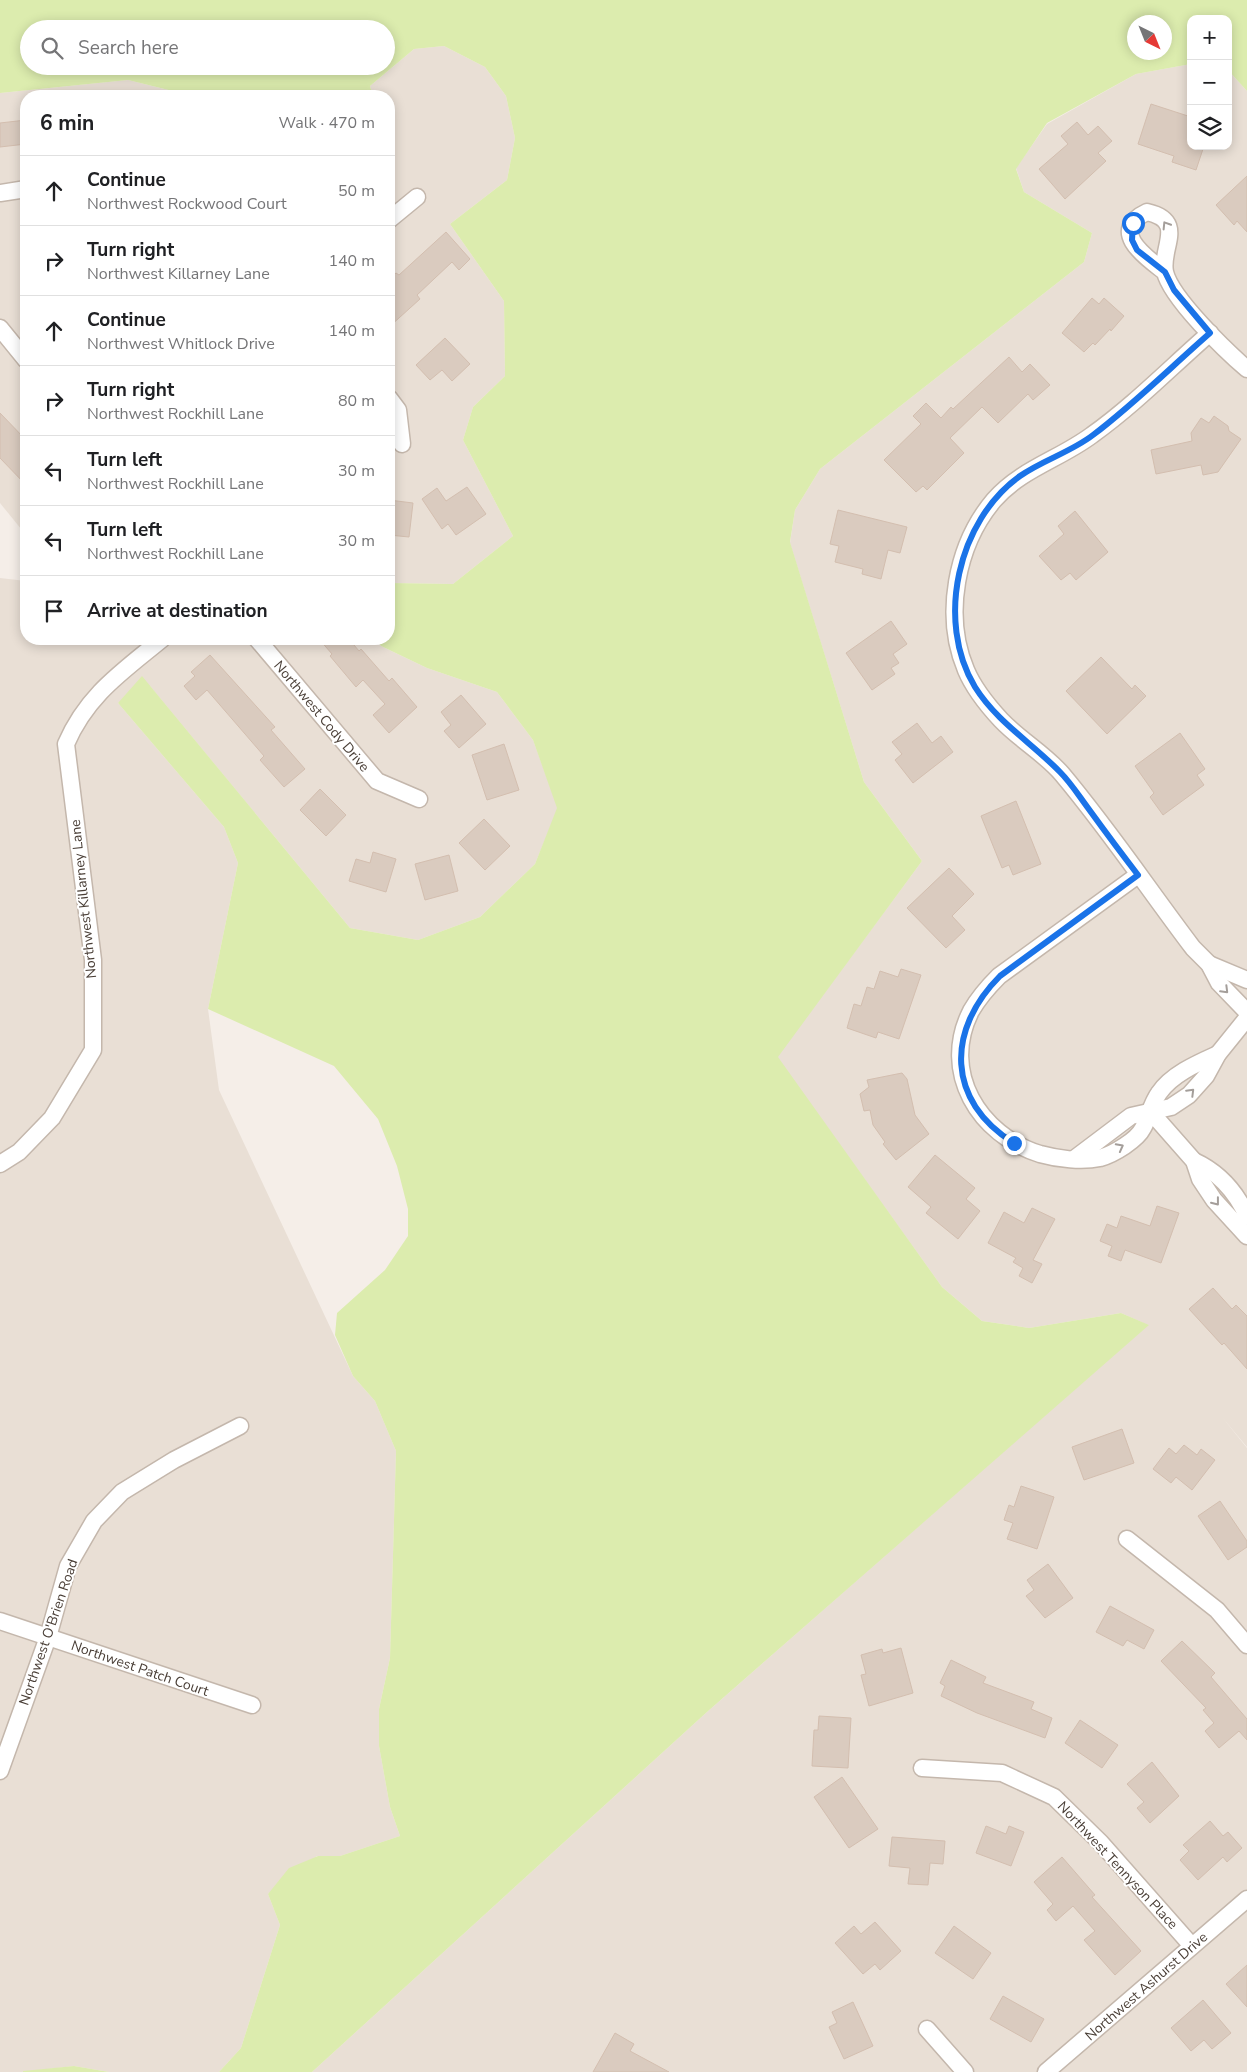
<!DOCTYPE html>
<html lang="en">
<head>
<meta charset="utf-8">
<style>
	:root { --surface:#fff; --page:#f2f2f2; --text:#202124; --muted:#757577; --line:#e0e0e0 }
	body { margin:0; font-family:"Nunito Sans",sans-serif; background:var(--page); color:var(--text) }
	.controls { position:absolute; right:15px; top:15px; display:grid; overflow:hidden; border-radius:10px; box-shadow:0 2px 12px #0003 }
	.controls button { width:45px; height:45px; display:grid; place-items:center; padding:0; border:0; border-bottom:1px solid var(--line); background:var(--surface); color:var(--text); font:25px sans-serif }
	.compass { position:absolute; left:1127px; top:15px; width:45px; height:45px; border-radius:50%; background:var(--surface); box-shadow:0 2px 12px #0003; rotate:137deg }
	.stop { position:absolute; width:15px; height:15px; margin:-11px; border:4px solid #1a73e8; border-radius:50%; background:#fff }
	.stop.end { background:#1a73e8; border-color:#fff; box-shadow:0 1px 5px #0008 }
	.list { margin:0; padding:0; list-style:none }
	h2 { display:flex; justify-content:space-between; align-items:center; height:65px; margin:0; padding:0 20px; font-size:21px }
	h2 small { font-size:16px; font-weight:400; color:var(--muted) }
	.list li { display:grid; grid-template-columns:32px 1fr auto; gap:15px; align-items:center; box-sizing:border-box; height:70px; padding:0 20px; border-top:1px solid var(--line) }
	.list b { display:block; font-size:19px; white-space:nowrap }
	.list p { margin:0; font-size:16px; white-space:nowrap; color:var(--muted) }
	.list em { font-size:16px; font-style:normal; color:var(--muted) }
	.icon { flex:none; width:28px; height:28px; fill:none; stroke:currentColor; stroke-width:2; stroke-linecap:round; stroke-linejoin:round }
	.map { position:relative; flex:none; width:1247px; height:2072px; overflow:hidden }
	.search { position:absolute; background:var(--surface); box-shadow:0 2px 12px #0003; left:20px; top:20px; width:375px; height:55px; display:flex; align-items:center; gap:12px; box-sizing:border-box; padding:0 18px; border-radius:28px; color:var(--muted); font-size:19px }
	.panel { position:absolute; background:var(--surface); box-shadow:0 2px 12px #0003; left:20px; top:90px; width:375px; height:555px; border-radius:20px }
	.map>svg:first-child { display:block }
	.residential { fill:#e9dfd5 }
	.green { fill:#dcecae; fill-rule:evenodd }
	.building { fill:#dacbbf; stroke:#d3beaf }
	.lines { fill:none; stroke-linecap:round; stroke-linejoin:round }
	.street-casing { stroke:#c4b7ac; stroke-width:19 }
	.street { stroke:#fff; stroke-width:16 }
	.oneway { stroke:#a49e9a }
	.route { stroke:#1a73e8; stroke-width:6 }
	.labels { text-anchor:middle; stroke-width:4; stroke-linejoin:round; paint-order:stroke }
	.street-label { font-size:14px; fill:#493e36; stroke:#fff }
</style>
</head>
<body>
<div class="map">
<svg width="1247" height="2072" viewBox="0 0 1247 2072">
	<rect width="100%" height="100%" fill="#f5eee8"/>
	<!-- residential -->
	<g class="residential">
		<path d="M444,46L485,67L506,96L515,138L507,180L450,224L504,301L505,376L473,407L463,440L513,536L453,584L391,583L389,580V96H373L370,86L414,49Z"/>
		<path d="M1191,64V146H1228V70L1247,91V1447L1222,1417L1247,1448V2072H312L707,1712L1148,1325L1121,1313L1029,1328L982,1321L942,1287L777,1057L922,861L864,782L790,543L795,510L820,469L1084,262L1092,233L1024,192L1016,168L1047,124L1136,74Z"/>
		<path d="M128,80L193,96H26V535L0,503V93Z"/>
		<path d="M0,578L26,581V639H375L381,646L427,668L497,692L533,740L558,808L535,864L480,917L418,940L350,928L150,686L118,703L224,827L238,863L208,1009L219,1090L353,1376L375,1401L396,1451L390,1658L379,1709V1746L390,1807L400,1836L340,1856H317L268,1894L280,1925L241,2048L219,2072H109L74,2066L23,2072H0Z"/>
	</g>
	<!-- green -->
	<g class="green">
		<path d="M0,0H1247V91L1228,70V19H1191V64L1136,74L1047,123L1016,169L1024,192L1092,233L1084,262L820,469L795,510L790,542L864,782L922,861L778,1057L942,1287L982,1321L1029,1328L1121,1313L1149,1325L707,1712L312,2072H219L241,2048L280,1925L268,1894L289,1868L318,1856H340L400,1836L390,1807L379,1746V1709L390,1658L396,1451L375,1401L353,1376L335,1335L337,1313L385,1270L408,1236V1209L397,1166L378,1119L334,1066L208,1009L238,863L224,827L118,703L142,676L350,928L418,940L480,917L535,864L557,808L533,740L497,692L427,668L381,646L375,639H389V580L391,583L453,584L513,536L463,440L473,407L505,376L504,301L450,224L507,180L515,138L506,96L485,67L444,46L414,49L370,86L373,96H193L128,80L0,93ZM1134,22H1164V52H1134ZM29,29H386V66H29Z"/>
		<path d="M74,2066L109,2072H23V2071Z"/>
	</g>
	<!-- building -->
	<g class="building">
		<path d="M1151,104L1191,117V146H1204L1196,170L1172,162L1174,156L1138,144Z"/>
		<path d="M26,120V144L0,147V123Z"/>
		<path d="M1077,122L1088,135L1098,126L1112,141L1098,153L1106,161L1065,199L1039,169L1068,144L1061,136Z"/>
		<path d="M1247,176V232L1237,221L1234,225L1216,205Z"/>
		<path d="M446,232L470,259L459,270L452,262L417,295L420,299L389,327V279L396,273L399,275Z"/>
		<path d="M1092,298L1099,304L1104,298L1124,316L1111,331L1110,329L1095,345L1093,343L1084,352L1062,333Z"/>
		<path d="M445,338L470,364L452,381L442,370L430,380L416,365Z"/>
		<path d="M1009,357L1022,372L1030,364L1050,385L1033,400L1028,394L998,423L982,407L950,438L964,453L927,490L923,486L916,492L884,460L921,424L913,416L926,403L941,418L951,407L953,409Z"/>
		<path d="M0,413L26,440V485L0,458Z"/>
		<path d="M1214,416L1228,426L1229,431L1241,439L1218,472L1203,475L1201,465L1156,474L1151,450L1192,441L1191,433L1201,418L1209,423Z"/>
		<path d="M467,487L486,514L456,535L448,524L442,529L422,499L437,488L446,501Z"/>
		<path d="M389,500L413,503L409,537L389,535Z"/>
		<path d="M838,510L907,527L900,553L888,550L881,579L862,574L863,569L835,562L839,546L830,544Z"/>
		<path d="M1075,511L1108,552L1076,580L1070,573L1061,580L1039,556L1064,534L1058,526Z"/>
		<path d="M891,621L907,644L893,654L899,663L891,668L895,674L872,690L846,653Z"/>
		<path d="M319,639H349L359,651L361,649L389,681L392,678L417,707L389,733L373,715L385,704L363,680L356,687L330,656L332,654Z"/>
		<path d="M210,655L275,727L271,730L305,769L284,787L260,760L264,756L207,690L196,700L184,686L195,676L191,672Z"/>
		<path d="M1101,657L1132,689L1135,685L1146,696L1107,734L1066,691Z"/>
		<path d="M461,695L486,724L459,748L444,731L451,725L441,712Z"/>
		<path d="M917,723L932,743L941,736L953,752L913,783L895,760L902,754L892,742Z"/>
		<path d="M1180,733L1205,769L1197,775L1204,785L1163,815L1150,797L1154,793L1135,766Z"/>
		<path d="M504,744L519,790L487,800L472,755Z"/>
		<path d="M320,789L346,815L326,836L300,810Z"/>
		<path d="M1016,801L1041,864L1013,875L1009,865L1002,868L981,816Z"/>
		<path d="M484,819L510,846L485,870L459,843Z"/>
		<path d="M373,852L396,859L386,892L349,881L356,859L370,863Z"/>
		<path d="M449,855L458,891L425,900L415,864Z"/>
		<path d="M949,868L974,894L952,916L965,930L946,948L907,908Z"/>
		<path d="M901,969L921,975L899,1039L878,1032L876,1038L847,1028L854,1004L861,1006L867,987L874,989L880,971L898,977Z"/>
		<path d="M902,1073L907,1079L915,1115L929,1134L896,1160L883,1144L885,1142L873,1125L870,1110L864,1111L860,1094L869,1087L867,1080Z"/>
		<path d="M935,1155L975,1188L966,1199L980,1211L958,1239L926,1213L931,1207L908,1187Z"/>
		<path d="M1157,1206L1179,1213L1161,1263L1125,1250L1121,1261L1108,1256L1112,1246L1100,1241L1107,1224L1117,1228L1121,1216L1150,1226Z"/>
		<path d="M1032,1208L1055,1219L1033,1260L1042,1264L1032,1283L1019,1276L1023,1268L1013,1262L1016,1258L988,1243L1004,1212L1024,1223Z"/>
		<path d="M1213,1288L1232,1309L1236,1305L1247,1316V1369L1224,1343L1222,1345L1189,1309Z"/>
		<path d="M1122,1429L1134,1463L1084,1480L1072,1447Z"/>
		<path d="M1184,1445L1197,1455L1201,1449L1215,1460L1192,1490L1176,1477L1171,1483L1153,1469L1169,1448L1176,1454Z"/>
		<path d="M1021,1486L1054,1497L1037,1549L1007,1539L1013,1523L1004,1520L1009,1505L1014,1507Z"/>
		<path d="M1220,1501L1247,1541V1547L1228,1560L1198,1516Z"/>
		<path d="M1048,1564L1073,1598L1045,1618L1026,1596L1034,1590L1027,1580Z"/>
		<path d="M1110,1606L1154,1630L1144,1649L1127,1640L1123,1646L1096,1632Z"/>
		<path d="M1182,1641L1215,1673L1211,1677L1247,1719V1740L1239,1731L1219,1748L1205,1731L1214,1723L1203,1710L1206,1708L1161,1661Z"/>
		<path d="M901,1648L913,1693L869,1706L861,1675L866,1674L861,1655L882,1649L883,1653Z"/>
		<path d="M951,1660L986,1677L983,1683L1034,1702L1031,1709L1052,1718L1045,1738L977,1713L941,1696L945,1686L940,1683Z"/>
		<path d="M819,1716L851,1718L848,1768L812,1766L814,1730H818Z"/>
		<path d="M1080,1720L1118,1745L1102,1768L1065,1743Z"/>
		<path d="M1152,1762L1179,1796L1150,1823L1137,1808L1144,1802L1127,1784Z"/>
		<path d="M842,1777L878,1829L849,1848L814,1797Z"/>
		<path d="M1210,1821L1223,1836L1228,1832L1242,1848L1227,1862L1223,1857L1198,1880L1180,1860L1189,1851L1183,1845Z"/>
		<path d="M986,1826L1006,1834L1009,1826L1024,1832L1011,1866L976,1853Z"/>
		<path d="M892,1837L945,1841L943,1864L930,1863L928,1885L908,1884L910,1868L889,1866Z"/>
		<path d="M1062,1857L1095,1895L1092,1897L1141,1951L1115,1975L1084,1940L1095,1931L1073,1906L1056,1921L1047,1910L1053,1904L1034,1882Z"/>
		<path d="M875,1922L901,1951L880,1970L875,1964L863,1974L835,1943L854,1926L861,1934Z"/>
		<path d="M954,1926L991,1953L973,1979L935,1953Z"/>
		<path d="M1247,1965V2007L1226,1984Z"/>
		<path d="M1003,1996L1044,2019L1031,2042L990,2019Z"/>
		<path d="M1203,2000L1231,2033L1212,2049L1204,2040L1191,2051L1171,2028Z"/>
		<path d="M853,2002L873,2046L844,2059L829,2027L837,2023L832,2012Z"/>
		<path d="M615,2033L634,2044L630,2051L669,2072H593Z"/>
	</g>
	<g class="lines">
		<defs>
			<g id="street">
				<path d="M0,193L26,189"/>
				<path d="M389,220L417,197"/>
				<path d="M1165,272C1147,258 1107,231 1147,212C1187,221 1160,248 1165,272C1171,298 1226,351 1247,369"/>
				<path d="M0,328L26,360"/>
				<path d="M1210,333C1171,367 1134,405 1092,435C1060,459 1021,469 994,500C956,545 943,616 966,670C974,689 988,706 1001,720C1020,740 1045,754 1062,774C1109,830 1149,890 1193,948L1209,964L1219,983L1247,1012"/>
				<path d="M389,398L398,410L402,444"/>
				<path d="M257,639L377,781L419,799"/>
				<path d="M1138,875L999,976C989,986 979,997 971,1011C940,1072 979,1135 1040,1154C1058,1159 1082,1162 1100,1158C1114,1154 1137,1140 1143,1128C1149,1117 1151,1104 1159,1093C1172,1074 1198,1063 1218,1054"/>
				<path d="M1209,964L1247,980"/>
				<path d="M1150,1111L1194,1161L1200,1179L1214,1200L1247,1236"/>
				<path d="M1074,1159L1131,1116L1171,1107L1189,1095L1206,1076L1218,1054L1247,1018"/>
				<path d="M1194,1161C1218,1172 1236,1192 1247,1216"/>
				<path d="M0,1164L19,1152L52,1118L93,1050V960L66,744C87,695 122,672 162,639"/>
				<path d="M1127,1539L1217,1610L1247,1645"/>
				<path d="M0,1621L252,1705"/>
				<path d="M922,1768L1002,1773L1054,1797L1101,1843L1192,1946"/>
				<path d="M0,1771L48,1637L68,1566L94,1521L122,1492L174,1460L240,1426"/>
				<path d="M927,2029L965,2072"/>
				<path d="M1046,2072L1247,1899"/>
			</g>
		</defs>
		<!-- street casing -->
		<use href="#street" class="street-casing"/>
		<!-- street -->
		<use href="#street" class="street"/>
	</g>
	<!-- one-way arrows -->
	<defs><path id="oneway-chevron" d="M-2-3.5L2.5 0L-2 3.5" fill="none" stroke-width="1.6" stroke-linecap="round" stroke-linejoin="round" transform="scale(1.25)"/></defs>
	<g class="oneway">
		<use href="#oneway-chevron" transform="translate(1166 225) rotate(-122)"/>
		<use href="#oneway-chevron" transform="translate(1225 990) rotate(45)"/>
		<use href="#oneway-chevron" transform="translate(1191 1092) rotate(-45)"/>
		<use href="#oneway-chevron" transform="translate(1120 1147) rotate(-28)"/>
		<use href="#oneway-chevron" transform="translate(1216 1202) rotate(52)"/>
	</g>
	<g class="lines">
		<!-- route -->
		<path class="route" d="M1014,1143C946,1101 946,1030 1000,976L1138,875C1121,853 1104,830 1088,808C1079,796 1071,783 1060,772C1032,743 997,722 975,687C935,621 958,520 1020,476C1043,460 1071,452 1093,435C1134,404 1171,367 1210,333L1174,290L1165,272L1137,250L1132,240L1133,223"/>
	</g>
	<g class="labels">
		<!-- street labels -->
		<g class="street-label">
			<text transform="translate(322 716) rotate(50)" y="5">Northwest Cody Drive</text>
			<text transform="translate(83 899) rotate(-96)" y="5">Northwest Killarney Lane</text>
			<text transform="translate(48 1632) rotate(-71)" y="5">Northwest O'Brien Road</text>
			<text transform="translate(140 1668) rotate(19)" y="5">Northwest Patch Court</text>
			<text transform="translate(1118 1865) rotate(47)" y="5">Northwest Tennyson Place</text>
			<text transform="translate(1146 1986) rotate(-41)" y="5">Northwest Ashurst Drive</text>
		</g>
	</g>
</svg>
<div class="controls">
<button>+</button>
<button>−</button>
<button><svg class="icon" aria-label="layers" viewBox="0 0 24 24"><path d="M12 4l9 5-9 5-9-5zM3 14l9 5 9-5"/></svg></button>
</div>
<svg class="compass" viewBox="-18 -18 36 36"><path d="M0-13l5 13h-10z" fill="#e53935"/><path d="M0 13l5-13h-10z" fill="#757577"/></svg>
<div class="stop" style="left:1133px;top:223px"></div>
<div class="stop end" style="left:1014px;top:1143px"></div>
<div class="search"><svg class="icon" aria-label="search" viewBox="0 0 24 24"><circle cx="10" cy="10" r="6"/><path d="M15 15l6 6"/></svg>Search here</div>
<section class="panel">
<h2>6 min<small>Walk · 470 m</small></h2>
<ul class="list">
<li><svg class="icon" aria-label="ahead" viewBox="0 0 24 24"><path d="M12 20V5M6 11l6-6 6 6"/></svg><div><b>Continue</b><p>Northwest Rockwood Court</p></div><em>50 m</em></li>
<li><svg class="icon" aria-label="right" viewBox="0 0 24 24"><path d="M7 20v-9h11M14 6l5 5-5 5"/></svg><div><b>Turn right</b><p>Northwest Killarney Lane</p></div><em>140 m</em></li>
<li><svg class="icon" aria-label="ahead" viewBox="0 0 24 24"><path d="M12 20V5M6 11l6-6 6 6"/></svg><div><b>Continue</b><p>Northwest Whitlock Drive</p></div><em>140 m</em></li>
<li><svg class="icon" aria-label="right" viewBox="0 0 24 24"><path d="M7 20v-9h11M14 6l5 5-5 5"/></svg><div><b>Turn right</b><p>Northwest Rockhill Lane</p></div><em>80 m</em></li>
<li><svg class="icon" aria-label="left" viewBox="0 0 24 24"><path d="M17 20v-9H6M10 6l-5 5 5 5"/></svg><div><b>Turn left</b><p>Northwest Rockhill Lane</p></div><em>30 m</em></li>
<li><svg class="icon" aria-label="left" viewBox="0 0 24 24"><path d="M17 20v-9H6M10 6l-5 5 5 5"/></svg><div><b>Turn left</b><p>Northwest Rockhill Lane</p></div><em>30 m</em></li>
<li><svg class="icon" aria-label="arrive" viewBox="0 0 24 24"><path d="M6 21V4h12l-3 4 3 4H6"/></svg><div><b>Arrive at destination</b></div></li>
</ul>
</section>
</div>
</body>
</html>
